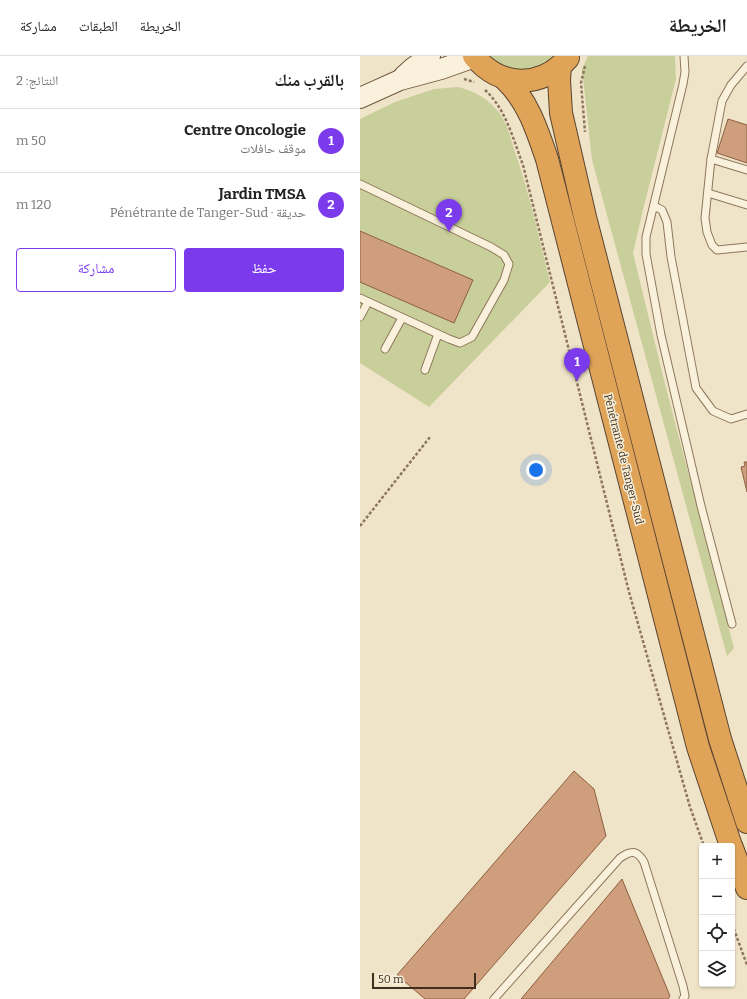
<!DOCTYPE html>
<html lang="ar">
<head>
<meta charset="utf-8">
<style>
	:root { --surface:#fff; --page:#f2f2f2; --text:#222; --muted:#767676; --line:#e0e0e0; --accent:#7c3aed }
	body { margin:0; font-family:Bitter,"Noto Naskh Arabic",serif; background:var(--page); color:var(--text); direction:rtl }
	.controls { position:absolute; right:12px; bottom:12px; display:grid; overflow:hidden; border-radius:4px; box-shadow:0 1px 3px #0004 }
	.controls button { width:36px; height:36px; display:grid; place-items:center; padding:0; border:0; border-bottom:1px solid var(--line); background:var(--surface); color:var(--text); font:20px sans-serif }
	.scale { position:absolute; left:12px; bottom:10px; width:104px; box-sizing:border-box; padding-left:4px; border:2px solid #3d2e20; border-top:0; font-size:11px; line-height:14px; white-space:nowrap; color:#3d2e20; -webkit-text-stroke:3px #f7eed8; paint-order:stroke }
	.you { position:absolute; left:176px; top:414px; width:14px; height:14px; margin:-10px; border:3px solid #fff; border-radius:50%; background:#1a73e8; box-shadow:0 0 0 6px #1a73e833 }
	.badge { display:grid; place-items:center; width:26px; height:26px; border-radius:50%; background:var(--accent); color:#fff; font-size:13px; font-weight:700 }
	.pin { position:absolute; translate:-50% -33px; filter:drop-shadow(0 1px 2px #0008) }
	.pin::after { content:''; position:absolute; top:21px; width:14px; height:12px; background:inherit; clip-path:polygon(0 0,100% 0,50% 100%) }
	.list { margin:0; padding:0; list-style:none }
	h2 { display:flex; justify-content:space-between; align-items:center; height:52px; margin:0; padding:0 16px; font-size:17px }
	h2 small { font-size:13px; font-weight:400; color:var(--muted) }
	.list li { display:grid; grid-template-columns:26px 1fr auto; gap:12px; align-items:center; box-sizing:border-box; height:64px; padding:0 16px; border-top:1px solid var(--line) }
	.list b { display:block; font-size:15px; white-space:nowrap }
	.list p { margin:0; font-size:13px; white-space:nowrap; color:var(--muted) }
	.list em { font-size:13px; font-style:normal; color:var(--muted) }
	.actions { display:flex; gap:8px; padding:12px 16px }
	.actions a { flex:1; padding:9px 0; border:1px solid var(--accent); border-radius:4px; text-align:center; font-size:14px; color:var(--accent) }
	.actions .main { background:var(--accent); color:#fff }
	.icon { flex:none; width:22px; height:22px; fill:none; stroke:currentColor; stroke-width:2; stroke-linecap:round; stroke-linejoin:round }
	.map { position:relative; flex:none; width:387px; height:943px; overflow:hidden; direction:ltr }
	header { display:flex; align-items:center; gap:24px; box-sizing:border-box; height:56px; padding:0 20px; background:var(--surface); border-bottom:1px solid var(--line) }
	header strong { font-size:19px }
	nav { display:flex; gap:22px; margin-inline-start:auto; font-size:14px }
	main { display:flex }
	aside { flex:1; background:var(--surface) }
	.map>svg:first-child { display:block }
	.green { fill:#c9cf9b }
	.building { fill:#cf9f7d; stroke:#8d5f41 }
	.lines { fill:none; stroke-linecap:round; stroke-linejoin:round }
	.lane-casing { stroke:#8d765c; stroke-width:9 }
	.secondary-casing { stroke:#6f573f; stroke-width:22 }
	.highway-casing { stroke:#5b4430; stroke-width:24 }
	.path { stroke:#8d765c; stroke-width:2.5; stroke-dasharray:3 2; stroke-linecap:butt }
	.lane { stroke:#faf1dc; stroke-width:7 }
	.secondary { stroke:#faf1dc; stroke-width:20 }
	.highway { stroke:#e0a458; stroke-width:22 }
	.labels { text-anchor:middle; stroke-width:3; stroke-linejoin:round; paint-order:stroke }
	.street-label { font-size:11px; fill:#3d2e20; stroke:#f7eed8 }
</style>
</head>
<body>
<header>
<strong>الخريطة</strong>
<nav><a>الخريطة</a><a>الطبقات</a><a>مشاركة</a></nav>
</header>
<main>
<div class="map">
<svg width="387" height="943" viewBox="0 0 387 943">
	<rect width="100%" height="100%" fill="#f0e4c8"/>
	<!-- green -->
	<g class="green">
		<path d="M131,0H207L161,20L135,7Z"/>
		<path d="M228,0H315L316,23L283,154L273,197L305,328L374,592L367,600L232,104L222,13Z"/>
		<path d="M98,31C113,35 126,41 137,54C146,64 150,80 154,93C169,136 179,181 190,226L69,351L0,307V63L35,46L74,33Z"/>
	</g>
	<!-- building -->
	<g class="building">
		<path d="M368,63L387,69V107L357,97Z"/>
		<path d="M0,175L113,224L94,267L0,226Z"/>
		<path d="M384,406H387V436L381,411L385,410Z"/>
		<path d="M214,715L234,733L246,780L104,943H65L37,919Z"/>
		<path d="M262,823L310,940L308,943H161Z"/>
	</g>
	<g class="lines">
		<defs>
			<g id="lane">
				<path d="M324,0L325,16L323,28L286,181V198L301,279L341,450L372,568"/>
				<path d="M387,10L371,29L362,45L351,103L345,162L347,176L352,189L357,194L387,191"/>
				<path d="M351,103L387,114"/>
				<path d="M0,128L131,191L144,199L149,208L144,224L112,281L100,287L89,283L0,242"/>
				<path d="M348,137L387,149"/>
				<path d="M294,150L302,154L307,166L311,201L336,332L353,355L371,363L387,358"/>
				<path d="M0,261L8,246"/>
				<path d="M25,293L42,262"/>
				<path d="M65,314L78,278"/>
				<path d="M134,943L260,802C271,794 277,794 284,806L323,930L325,940L323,943"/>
			</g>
			<g id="secondary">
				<path d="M44,20L54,11L70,0"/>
				<path d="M0,42L40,24L81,13L115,1"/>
			</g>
			<g id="highway">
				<path d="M114,0C140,32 181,33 208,2"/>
				<path d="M200,11L199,24L201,57L225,161L360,683L387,766"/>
				<path d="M145,23C168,45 177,74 187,103L338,691L371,790"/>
				<path d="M372,792L387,832"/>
			</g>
		</defs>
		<!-- lane casing -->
		<use href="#lane" class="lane-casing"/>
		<!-- secondary casing -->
		<use href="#secondary" class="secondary-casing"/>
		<!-- highway casing -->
		<use href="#highway" class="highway-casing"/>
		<!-- path -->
		<g class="path">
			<path d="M225,10L221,27L225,76"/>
			<path d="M104,23L114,26"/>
			<path d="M125,34C146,53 153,83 163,109L269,536L330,751L344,790"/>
			<path d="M0,470L70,381"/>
			<path d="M372,868L387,909"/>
		</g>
		<!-- lane -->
		<use href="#lane" class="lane"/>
		<!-- secondary -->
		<use href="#secondary" class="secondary"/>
		<!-- highway -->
		<use href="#highway" class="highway"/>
	</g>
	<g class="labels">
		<!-- street labels -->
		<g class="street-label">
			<text transform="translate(264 403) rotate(76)" y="4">Pénétrante de Tanger-Sud</text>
		</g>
	</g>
</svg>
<div class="controls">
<button>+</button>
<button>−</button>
<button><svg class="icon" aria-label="locate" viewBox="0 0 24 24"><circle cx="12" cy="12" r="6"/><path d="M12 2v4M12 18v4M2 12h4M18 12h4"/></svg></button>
<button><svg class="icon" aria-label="layers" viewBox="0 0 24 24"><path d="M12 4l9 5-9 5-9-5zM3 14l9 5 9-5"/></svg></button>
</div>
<div class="scale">50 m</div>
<div class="you"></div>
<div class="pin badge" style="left:217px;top:325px">1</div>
<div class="pin badge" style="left:89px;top:176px">2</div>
</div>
<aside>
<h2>بالقرب منك<small>النتائج: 2</small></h2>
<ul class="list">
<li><span class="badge">1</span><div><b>Centre Oncologie</b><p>موقف حافلات</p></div><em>50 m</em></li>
<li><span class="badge">2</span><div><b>Jardin TMSA</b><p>حديقة · Pénétrante de Tanger-Sud</p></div><em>120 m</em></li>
</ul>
<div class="actions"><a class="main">حفظ</a><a>مشاركة</a></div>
</aside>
</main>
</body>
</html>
